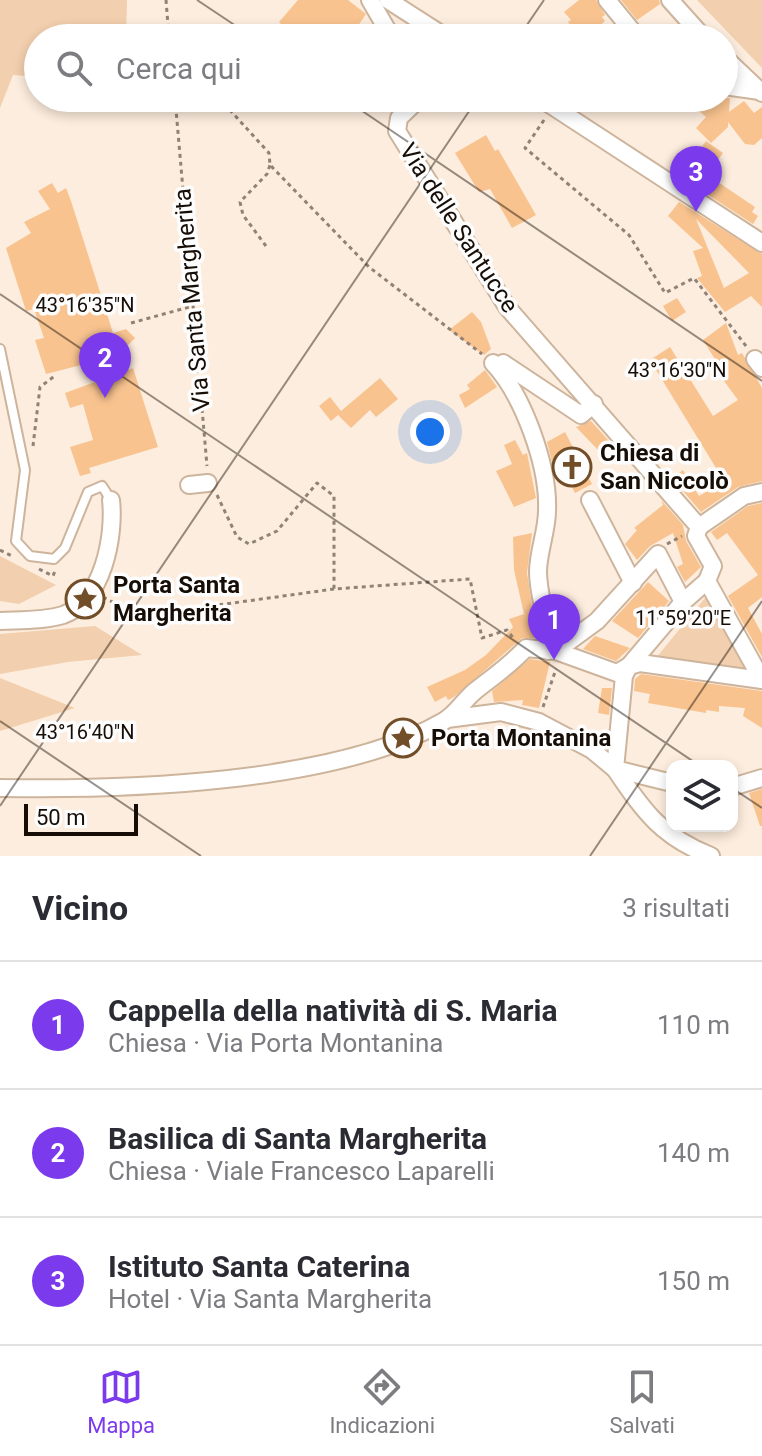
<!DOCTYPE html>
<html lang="it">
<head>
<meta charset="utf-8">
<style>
	:root { --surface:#fff; --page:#f2f2f3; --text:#2b2b33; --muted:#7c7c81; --line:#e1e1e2; --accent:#7c3aed }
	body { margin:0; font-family:Roboto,sans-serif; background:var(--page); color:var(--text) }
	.controls { position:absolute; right:24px; bottom:24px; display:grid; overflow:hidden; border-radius:16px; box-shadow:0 4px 12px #0003 }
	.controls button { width:72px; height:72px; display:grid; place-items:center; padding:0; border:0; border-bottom:2px solid var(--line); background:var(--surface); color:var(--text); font:40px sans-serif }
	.scale { position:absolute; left:24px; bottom:20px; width:114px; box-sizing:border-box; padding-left:8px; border:4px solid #160d06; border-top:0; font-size:22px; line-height:28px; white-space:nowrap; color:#160d06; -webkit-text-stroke:6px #fdfdfd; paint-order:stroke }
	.you { position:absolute; left:430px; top:432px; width:28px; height:28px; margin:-20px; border:6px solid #fff; border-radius:50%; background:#1a73e8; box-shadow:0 0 0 12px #1a73e833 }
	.badge { display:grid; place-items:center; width:52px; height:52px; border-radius:50%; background:var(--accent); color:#fff; font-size:26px; font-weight:700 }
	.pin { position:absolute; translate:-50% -66px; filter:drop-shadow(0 2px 4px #0008) }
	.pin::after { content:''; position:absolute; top:42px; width:28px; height:24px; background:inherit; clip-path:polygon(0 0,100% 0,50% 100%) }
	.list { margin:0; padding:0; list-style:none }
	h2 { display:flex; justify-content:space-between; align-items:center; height:104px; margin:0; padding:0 32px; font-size:34px }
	h2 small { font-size:26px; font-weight:400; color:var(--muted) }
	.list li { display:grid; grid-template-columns:52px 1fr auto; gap:24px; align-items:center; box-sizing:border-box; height:128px; padding:0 32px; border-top:2px solid var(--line) }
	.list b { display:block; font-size:30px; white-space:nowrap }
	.list p { margin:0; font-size:26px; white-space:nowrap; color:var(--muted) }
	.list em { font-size:26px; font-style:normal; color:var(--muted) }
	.icon { flex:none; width:44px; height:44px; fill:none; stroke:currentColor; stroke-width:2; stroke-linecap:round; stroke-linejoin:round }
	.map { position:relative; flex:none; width:762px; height:856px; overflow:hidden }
	.search { position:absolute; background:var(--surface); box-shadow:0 4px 12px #0003; left:24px; right:24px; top:24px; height:88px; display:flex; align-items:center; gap:20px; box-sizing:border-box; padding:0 28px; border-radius:44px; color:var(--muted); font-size:30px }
	.sheet { height:488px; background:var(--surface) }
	nav { display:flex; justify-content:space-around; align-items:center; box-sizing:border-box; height:112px; border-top:2px solid var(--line); background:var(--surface); font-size:22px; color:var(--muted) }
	nav a { display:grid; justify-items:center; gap:4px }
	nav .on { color:var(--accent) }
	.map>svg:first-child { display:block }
	.green { fill:#f2cfae }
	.building { fill:#f8c38f; fill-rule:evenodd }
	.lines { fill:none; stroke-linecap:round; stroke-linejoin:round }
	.lane-casing { stroke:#cdb49c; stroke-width:12 }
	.street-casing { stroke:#cdb49c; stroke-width:20 }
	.path { stroke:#8f8277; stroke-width:3; stroke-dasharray:4 4; stroke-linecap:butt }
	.lane { stroke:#fff; stroke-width:8 }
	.street { stroke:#fff; stroke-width:16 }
	.ticks { fill:none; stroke:#160d06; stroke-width:2; stroke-opacity:0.45 }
	.labels { text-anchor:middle; stroke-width:7; stroke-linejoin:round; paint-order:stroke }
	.street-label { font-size:24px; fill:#160d06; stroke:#fdfdfd }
	.poi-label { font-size:24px; font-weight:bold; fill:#160d06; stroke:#fdfdfd; text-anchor:start }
	.ticks-label { font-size:20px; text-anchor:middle; fill:#160d06; stroke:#fdfdfd; stroke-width:7; stroke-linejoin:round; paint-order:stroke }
</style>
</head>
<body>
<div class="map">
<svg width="762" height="856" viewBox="0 0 762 856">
	<rect width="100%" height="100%" fill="#fdedde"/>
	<!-- green -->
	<g class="green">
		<path d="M0,0H127L126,38H38V77L13,75L0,108Z"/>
		<path d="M697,0H762V68Z"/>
		<path d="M0,556L56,585L19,604L0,601Z"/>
		<path d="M709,593L752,669L656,658Z"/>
		<path d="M95,626L142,655L68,662L0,674V634Z"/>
		<path d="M0,678L75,708L0,731Z"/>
	</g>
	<!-- building -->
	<g class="building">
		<path d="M298,0H348L366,14L350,38H296L279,22Z"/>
		<path d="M579,0H596L605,15L602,17L605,21L598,27L606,38H581L568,22L571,20L564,12Z"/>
		<path d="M621,0H659L660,4L637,20Z"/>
		<path d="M701,98H730L729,112L744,101L754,113L762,107V138L754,145L745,144L728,122V127L711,143L696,128L706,117L699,111Z"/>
		<path d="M486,135L495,151L498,149L536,215L512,228L490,189L479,192L455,153Z"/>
		<path d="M706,141L723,153L715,164L698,152Z"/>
		<path d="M706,174L755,207L752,212L758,216L753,224L696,187Z"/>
		<path d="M52,183L58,193L66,188L71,201L113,333L126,329L135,338L126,347L128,353L46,374L35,340L44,338L34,309L26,311L6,248L31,233L24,222L50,209L38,191Z"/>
		<path d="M679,202L762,254V307L751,296L725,312L697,278L702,276L693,251L703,248L668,216ZM696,219L749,273L724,288Z"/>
		<path d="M677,298L686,312L672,321L663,306Z"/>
		<path d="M472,312L481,322L491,349L484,355L449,330Z"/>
		<path d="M726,323L738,355L742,353L762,388V481L738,487L701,512L672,478L683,470L699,496L724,481L650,360L670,347L713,416L738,400L716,370L720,367L703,340Z"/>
		<path d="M133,368L158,447L89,468L91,473L80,476L70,447L93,440L83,404L70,408L65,393Z"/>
		<path d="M485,370L497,387L465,408L459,395L470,389L467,385Z"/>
		<path d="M380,378L398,399L376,417L370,410L351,428L338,415L331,421L319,406L330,397L341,411Z"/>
		<path d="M591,421L609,441L599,451L576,427Z"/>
		<path d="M565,432L592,484L575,493L559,463L553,466L547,442Z"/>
		<path d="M515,440L523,455L527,453L536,498L514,507L496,471L512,464L504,445Z"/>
		<path d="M661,500L683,525L686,541L701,567L685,582L677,567L683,564L673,533L650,546L637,560L625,544L637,530L634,528L663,505Z"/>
		<path d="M762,503V597L748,608L762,634V657L728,596L758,575L727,533L717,540L711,532L748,506Z"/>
		<path d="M532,533L527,573L537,638H522L454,697L448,700L446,696L435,702L427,687L465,670L486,655L513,627L509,619L524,614L514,570L513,537Z"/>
		<path d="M648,582L669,601L638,638L612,621Z"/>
		<path d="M561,600L571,626L559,633L554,604Z"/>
		<path d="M595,636L630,648L616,661L583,649Z"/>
		<path d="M530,659L550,662L539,708L522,705L523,700L494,702L492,691Z"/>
		<path d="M641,674L762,691V728L743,716L745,708L719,706V712L706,710V713L648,703L650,694L634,691L635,679Z"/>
		<path d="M602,688H612L609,715L598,713Z"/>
		<path d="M762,789V826H760L749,793Z"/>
	</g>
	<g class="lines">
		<defs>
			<path id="lane" d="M0,349L25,470L16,541L30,556L54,559L65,548L88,492L102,486L111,500"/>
			<g id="street">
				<path d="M370,0L392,38"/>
				<path d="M388,0L447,38"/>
				<path d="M607,0L638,38"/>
				<path d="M670,0L704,38"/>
				<path d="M724,57L762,93"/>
				<path d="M724,86L760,91"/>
				<path d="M420,98L399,118L397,131L507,307L699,527L696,536L713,566L707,581"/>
				<path d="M540,98L762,243"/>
				<path d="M755,359L762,368"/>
				<path d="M493,363C523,395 549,466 547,511C547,531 538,552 538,572C538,599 551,625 548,651"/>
				<path d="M503,363L581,415L594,404"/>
				<path d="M189,485L208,483"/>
				<path d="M590,500L633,583"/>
				<path d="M699,527L744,496L762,492"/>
				<path d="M0,621C20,620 43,621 63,615C103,601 115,536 111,500"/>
				<path d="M556,651L597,621L658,554L683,602"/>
				<path d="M629,666L683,602L707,581L762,680"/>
				<path d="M629,666L640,663L762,680"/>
				<path d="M447,719L501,712L539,722L592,750L615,769L672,783"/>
				<path d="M615,769C644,812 662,837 711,856"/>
				<path d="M732,787L762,778"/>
				<path d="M0,788C125,790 336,784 444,721C456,714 464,700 475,691C495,675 507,668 526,648L556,651L617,673L629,666L624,676L615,769"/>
			</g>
		</defs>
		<!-- lane casing -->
		<use href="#lane" class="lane-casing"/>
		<!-- street casing -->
		<use href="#street" class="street-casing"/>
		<!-- path -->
		<g class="path">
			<path d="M166,0L169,38"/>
			<path d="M460,30L473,38"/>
			<path d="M175,98L207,466"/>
			<path d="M219,98L269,153L270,165L369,267L482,354"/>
			<path d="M544,120L525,148L629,235L665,293L694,278L746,346"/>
			<path d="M266,246L243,215L240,202L267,174L270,165"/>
			<path d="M131,323L193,306"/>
			<path d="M33,446L40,387L56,375"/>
			<path d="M217,495L237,537L249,544L277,531L317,483L334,496V589L470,579L482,638L507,630L514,639"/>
			<path d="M667,544L682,536"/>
			<path d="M0,550L14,557"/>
			<path d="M39,569L53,576L55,571"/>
			<path d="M103,597L120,606L153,614L334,589"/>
			<path d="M543,707L556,669"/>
		</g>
		<!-- lane -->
		<use href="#lane" class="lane"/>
		<!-- street -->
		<use href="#street" class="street"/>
	</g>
	<!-- ticks -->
	<path class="ticks" d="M197,0L254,38M518,38L544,0M343,98L762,381M0,294L700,766M0,721L201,856M732,788L762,808M0,806L478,98M590,856L762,601"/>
	<!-- icons -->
	<defs>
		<symbol id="church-ring" viewBox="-11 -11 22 22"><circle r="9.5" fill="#fdfdfd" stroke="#724e28" stroke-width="1.5"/><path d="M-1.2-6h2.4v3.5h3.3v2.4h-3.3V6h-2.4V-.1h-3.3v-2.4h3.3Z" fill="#724e28"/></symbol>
		<symbol id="sight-ring" viewBox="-11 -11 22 22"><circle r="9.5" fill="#fdfdfd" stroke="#724e28" stroke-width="1.5"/><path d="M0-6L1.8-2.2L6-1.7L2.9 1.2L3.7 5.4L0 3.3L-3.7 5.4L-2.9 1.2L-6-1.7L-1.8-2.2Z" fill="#724e28"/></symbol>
	</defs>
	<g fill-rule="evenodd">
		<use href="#church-ring" x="550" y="445" width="44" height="44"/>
		<use href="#sight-ring" x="63" y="577" width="44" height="44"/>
		<use href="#sight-ring" x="381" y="716" width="44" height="44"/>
	</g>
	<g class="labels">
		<!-- street labels -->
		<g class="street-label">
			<text transform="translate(459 228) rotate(57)" y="8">Via delle Santucce</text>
			<text transform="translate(192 300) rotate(-95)" y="8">Via Santa Margherita</text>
		</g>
		<!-- poi labels -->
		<g class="poi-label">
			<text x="600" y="461">Chiesa di<tspan x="600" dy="28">San Niccolò</tspan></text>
			<text x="113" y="593">Porta Santa<tspan x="113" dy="28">Margherita</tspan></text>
			<text x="431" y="746">Porta Montanina</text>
		</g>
	</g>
	<g class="ticks-label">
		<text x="85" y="312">43°16'35"N</text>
		<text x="677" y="377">43°16'30"N</text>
		<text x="683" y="625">11°59'20"E</text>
		<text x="85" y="739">43°16'40"N</text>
	</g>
</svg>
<div class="controls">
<button><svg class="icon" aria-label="layers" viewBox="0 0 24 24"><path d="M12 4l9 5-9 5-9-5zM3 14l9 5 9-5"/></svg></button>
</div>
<div class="scale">50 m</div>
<div class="you"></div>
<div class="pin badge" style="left:554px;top:660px">1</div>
<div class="pin badge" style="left:105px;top:398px">2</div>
<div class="pin badge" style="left:696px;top:212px">3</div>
<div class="search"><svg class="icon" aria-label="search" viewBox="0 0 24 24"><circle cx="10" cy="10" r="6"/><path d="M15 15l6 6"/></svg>Cerca qui</div>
</div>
<section class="sheet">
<h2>Vicino<small>3 risultati</small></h2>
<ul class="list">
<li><span class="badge">1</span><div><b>Cappella della natività di S. Maria</b><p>Chiesa · Via Porta Montanina</p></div><em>110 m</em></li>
<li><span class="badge">2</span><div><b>Basilica di Santa Margherita</b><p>Chiesa · Viale Francesco Laparelli</p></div><em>140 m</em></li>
<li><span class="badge">3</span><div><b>Istituto Santa Caterina</b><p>Hotel · Via Santa Margherita</p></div><em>150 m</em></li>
</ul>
</section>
<nav>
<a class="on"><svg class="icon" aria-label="map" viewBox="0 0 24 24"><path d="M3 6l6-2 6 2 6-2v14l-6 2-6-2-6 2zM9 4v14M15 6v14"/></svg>Mappa</a>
<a><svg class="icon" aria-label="directions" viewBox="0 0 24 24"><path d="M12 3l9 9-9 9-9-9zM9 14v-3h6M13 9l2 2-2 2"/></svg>Indicazioni</a>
<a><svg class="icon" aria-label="saved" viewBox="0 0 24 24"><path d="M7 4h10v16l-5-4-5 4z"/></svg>Salvati</a>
</nav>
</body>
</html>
